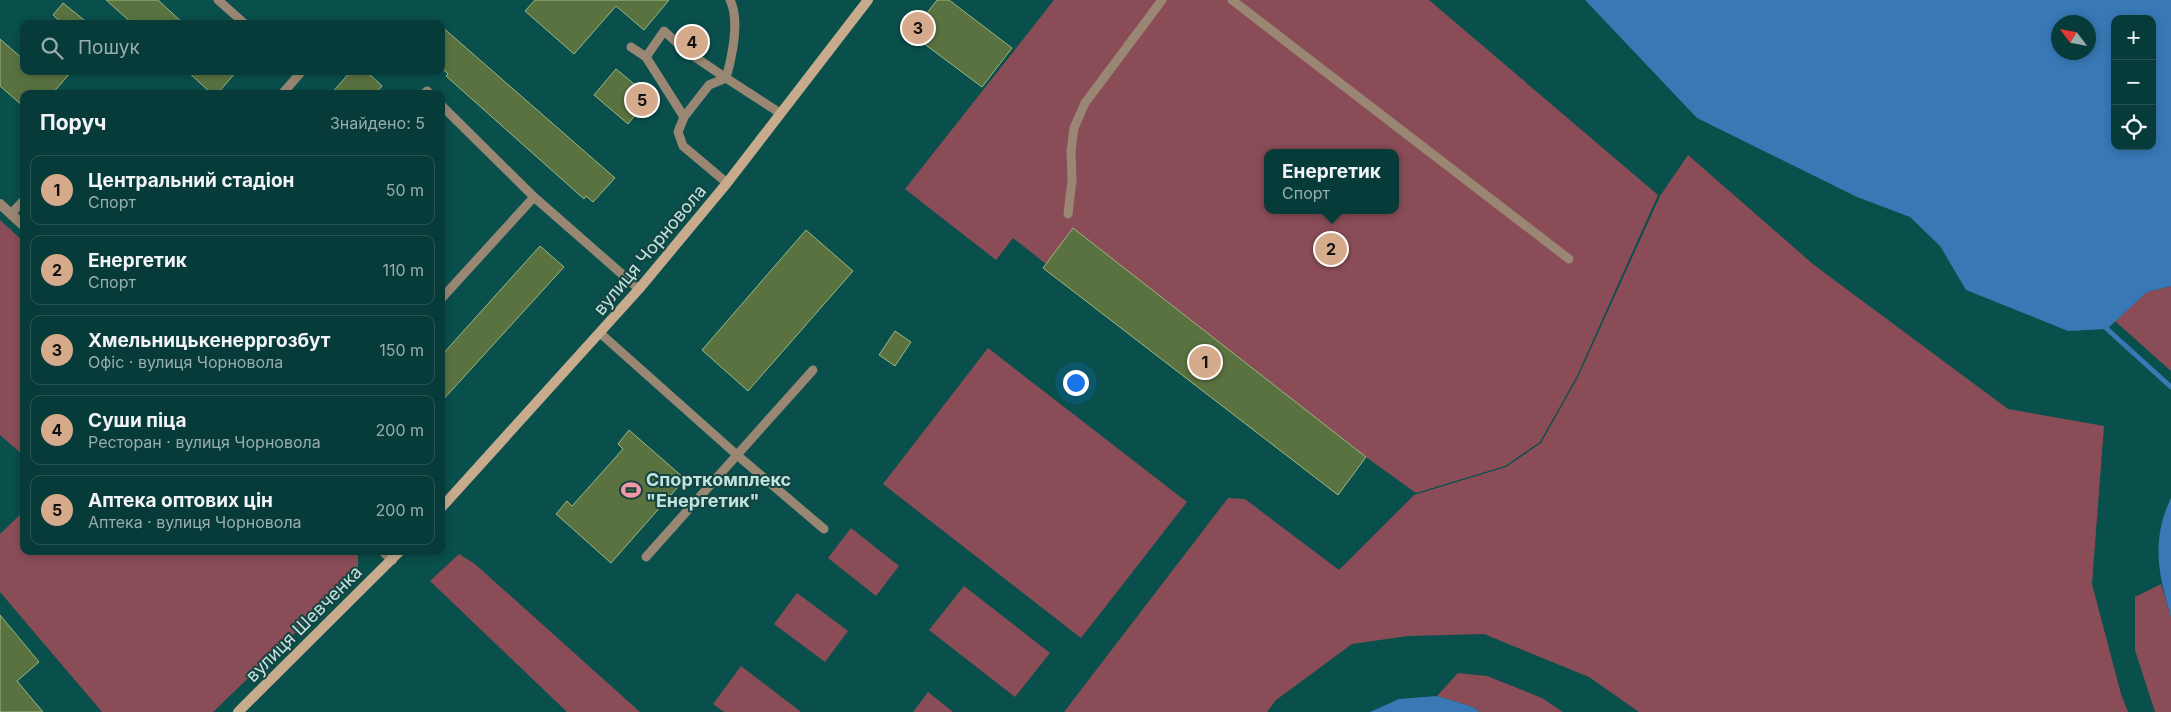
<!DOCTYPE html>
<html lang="uk">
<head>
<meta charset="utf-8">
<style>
	:root { --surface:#073b39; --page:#154644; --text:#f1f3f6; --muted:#98adae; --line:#285553; --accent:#d6ab8b }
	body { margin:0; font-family:Inter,sans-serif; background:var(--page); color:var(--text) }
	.controls { position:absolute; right:15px; top:15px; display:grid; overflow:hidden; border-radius:10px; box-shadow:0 2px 8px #0003 }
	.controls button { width:45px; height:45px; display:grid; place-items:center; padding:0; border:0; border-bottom:1px solid var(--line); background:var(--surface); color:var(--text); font:25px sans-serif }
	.compass { position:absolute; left:2051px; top:15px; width:45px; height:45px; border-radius:50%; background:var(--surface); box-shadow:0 2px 8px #0003; rotate:302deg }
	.you { position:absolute; left:1075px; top:382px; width:18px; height:18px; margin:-12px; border:4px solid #fff; border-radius:50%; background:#1a73e8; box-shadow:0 0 0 8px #1a73e833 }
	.badge { display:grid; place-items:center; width:32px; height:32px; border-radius:50%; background:var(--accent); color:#111; font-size:16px; font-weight:700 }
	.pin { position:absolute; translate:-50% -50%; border:2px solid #fff; box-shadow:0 1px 5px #0006 }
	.popup { position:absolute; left:1264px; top:149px; width:135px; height:65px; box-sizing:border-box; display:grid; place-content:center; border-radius:10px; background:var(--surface); filter:drop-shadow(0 1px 4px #0005); font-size:16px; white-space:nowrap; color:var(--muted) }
	.popup b { font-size:19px; color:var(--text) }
	.popup::after { content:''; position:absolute; left:50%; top:100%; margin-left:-10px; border:10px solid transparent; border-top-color:var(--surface) }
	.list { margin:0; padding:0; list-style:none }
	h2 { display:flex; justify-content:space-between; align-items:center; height:65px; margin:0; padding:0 20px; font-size:21px }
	h2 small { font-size:16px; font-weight:400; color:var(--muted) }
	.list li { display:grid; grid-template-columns:32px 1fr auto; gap:15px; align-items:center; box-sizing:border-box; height:70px; margin:0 10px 10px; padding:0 10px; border:1px solid var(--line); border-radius:10px }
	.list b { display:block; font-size:19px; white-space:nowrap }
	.list p { margin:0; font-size:16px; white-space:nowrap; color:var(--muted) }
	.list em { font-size:16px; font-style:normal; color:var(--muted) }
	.icon { flex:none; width:28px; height:28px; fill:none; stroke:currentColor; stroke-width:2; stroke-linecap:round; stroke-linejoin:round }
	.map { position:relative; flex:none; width:2171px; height:712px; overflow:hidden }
	.search { position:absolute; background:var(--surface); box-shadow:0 2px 8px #0003; left:20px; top:20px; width:425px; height:55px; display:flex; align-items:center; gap:12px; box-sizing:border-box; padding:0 18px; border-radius:10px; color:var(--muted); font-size:19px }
	.panel { position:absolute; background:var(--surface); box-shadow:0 2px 8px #0003; left:20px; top:90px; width:425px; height:465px; border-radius:10px }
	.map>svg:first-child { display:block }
	.green { fill:#8a4d57; fill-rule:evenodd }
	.water { fill:#3878b5; fill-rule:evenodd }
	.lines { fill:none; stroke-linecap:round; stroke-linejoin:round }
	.stream { stroke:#3878b5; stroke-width:5 }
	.building { fill:#5a7240; stroke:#9db782 }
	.lane { stroke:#998773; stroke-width:9 }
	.street { stroke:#998773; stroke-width:10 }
	.secondary { stroke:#c7ab8c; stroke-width:10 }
	.labels { text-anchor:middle; stroke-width:4; stroke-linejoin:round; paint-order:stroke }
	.street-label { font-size:18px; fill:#bee4e0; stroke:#16423f }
	.poi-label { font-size:18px; font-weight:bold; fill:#bee4e0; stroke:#16423f; text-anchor:start }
</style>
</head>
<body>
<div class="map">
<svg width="2171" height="712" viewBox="0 0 2171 712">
	<rect width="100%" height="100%" fill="#094f4c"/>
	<!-- green -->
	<g class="green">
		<path d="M1054,0H1429L1658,195L1577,376L1540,442L1505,466L1416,493L1366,457L1338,495L1043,268L1046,264L1013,238L996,260L905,189ZM1267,153H1395V210H1267Z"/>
		<path d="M1688,155L1814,265L2008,409L2104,426L2092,584L2121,694L2128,712H1639L1589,677L1484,634L1408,636L1352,644L1276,700L1267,712H1064L1228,498L1245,499L1339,570L1414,495L1506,467L1541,443L1578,377L1660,196Z"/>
		<path d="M0,220L24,242V456L0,435Z"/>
		<path d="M2171,286V371L2115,321L2147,292Z"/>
		<path d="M988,348L1187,502L1081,638L883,484Z"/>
		<path d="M24,511V551H358V572L213,712H102L0,592V534Z"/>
		<path d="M851,528L899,566L876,596L828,558Z"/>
		<path d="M459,554L475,564L640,712H567L430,581Z"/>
		<path d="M2161,584L2171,617V712H2155L2135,650V597Z"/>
		<path d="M964,586L1050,653L1015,697L929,630Z"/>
		<path d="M797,593L848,631L825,662L774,624Z"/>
		<path d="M741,666L801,712H724L713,704Z"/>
		<path d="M1458,673L1487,676L1542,698L1563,712H1480L1473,707L1437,696Z"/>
		<path d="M928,692L953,712H913Z"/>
	</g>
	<!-- water -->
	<g class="water">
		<path d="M1585,0H2171V286L2147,292L2107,329L2068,331L1966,290L1940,246L1910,217L1857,197L1697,118ZM2115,19H2152V146H2115ZM2058,22H2088V52H2058Z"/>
		<path d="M2171,498V617C2158,574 2151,540 2171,498Z"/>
		<path d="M1437,696L1473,707L1480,712H1370L1399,699Z"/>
	</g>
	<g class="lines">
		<!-- stream -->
		<path class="stream" d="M2107,329L2171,387"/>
	</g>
	<!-- building -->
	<g class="building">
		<path d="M106,0H158L184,24H133Z"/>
		<path d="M535,0H669L644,30L616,6L574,54L525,11Z"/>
		<path d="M937,0H949L1012,48L982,87L911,34Z"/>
		<path d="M63,3L89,24H63L53,15Z"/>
		<path d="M441,26L615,178L593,202L586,196L584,199L446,76L448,74L441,67Z"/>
		<path d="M0,39L24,60V71H72L52,94H24V107L0,86Z"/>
		<path d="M616,69L650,97L628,124L594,95Z"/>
		<path d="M187,71H237L217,94H212Z"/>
		<path d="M351,71H366L382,86L375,94H331Z"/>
		<path d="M1073,228L1366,457L1338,495L1043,268Z"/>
		<path d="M806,230L853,271L748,391L702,350Z"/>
		<path d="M540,246L564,267L441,402V356Z"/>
		<path d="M895,331L911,342L895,366L879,355Z"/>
		<path d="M629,430L685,479L611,563L556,514L567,501L572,506L623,449L618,444Z"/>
		<path d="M0,615L39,662L17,681L43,712H0Z"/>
	</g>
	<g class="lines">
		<!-- lane -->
		<g class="lane">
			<path d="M218,0L245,24"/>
			<path d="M730,0C740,20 732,57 726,78L780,113"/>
			<path d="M1232,0L1569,259"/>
			<path d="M631,47L646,57"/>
			<path d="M282,94L302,71"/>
			<path d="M424,94L427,91L430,94"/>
			<path d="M441,105L534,197L639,289"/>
			<path d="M684,117L646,57L664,31L686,51L726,78L709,85L684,117L678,132L683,146L727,183"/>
			<path d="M11,214L24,200"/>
			<path d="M1068,214L1072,180L1071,151L1074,128L1085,103L1162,0"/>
			<path d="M441,299L534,197"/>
			<path d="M600,333L737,455L646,557"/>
			<path d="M813,370L737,455L824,529"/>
		</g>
		<!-- street -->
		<g class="street">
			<path d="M0,204L24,226"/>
			<path d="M383,551L392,560"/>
		</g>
		<!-- secondary -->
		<g class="secondary">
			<path d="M441,508L639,289L727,183L868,0"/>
			<path d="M238,712L400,551"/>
		</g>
	</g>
	<!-- icons -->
	<defs>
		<symbol id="stadium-bare" viewBox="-9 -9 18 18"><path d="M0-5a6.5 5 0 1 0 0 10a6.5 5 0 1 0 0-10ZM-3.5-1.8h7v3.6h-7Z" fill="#f39aa8" stroke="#16423f" stroke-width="2.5" paint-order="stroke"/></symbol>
	</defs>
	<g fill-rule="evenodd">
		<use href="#stadium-bare" x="617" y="476" width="28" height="28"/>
	</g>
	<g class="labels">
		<!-- street labels -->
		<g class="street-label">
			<text transform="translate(650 250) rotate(-50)" y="6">вулиця Чорновола</text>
			<text transform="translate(304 624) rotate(-45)" y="6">вулиця Шевченка</text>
		</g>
		<!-- poi labels -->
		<g class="poi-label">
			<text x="646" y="486">Спорткомплекс<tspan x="646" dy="21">"Енергетик"</tspan></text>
		</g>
	</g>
</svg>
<div class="controls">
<button>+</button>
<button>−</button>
<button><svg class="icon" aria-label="locate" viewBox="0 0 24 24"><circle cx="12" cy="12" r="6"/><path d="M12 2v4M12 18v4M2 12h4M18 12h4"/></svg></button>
</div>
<svg class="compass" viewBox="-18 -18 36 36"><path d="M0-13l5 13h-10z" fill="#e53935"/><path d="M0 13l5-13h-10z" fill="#98adae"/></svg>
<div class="you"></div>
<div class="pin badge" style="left:1205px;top:362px">1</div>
<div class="pin badge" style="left:1331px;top:249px">2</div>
<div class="popup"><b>Енергетик</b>Спорт</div>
<div class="pin badge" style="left:918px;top:28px">3</div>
<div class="pin badge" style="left:692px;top:42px">4</div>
<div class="pin badge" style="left:642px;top:100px">5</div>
<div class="search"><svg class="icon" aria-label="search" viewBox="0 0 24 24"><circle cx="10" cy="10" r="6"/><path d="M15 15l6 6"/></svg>Пошук</div>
<section class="panel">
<h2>Поруч<small>Знайдено: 5</small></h2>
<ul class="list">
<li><span class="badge">1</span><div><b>Центральний стадіон</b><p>Спорт</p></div><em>50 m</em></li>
<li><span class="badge">2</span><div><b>Енергетик</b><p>Спорт</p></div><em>110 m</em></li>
<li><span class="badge">3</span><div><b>Хмельницькенерргозбут</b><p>Офіс · вулиця Чорновола</p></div><em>150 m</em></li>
<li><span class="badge">4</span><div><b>Суши піца</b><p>Ресторан · вулиця Чорновола</p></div><em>200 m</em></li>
<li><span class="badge">5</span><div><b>Аптека оптових цін</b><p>Аптека · вулиця Чорновола</p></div><em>200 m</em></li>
</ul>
</section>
</div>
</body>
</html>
